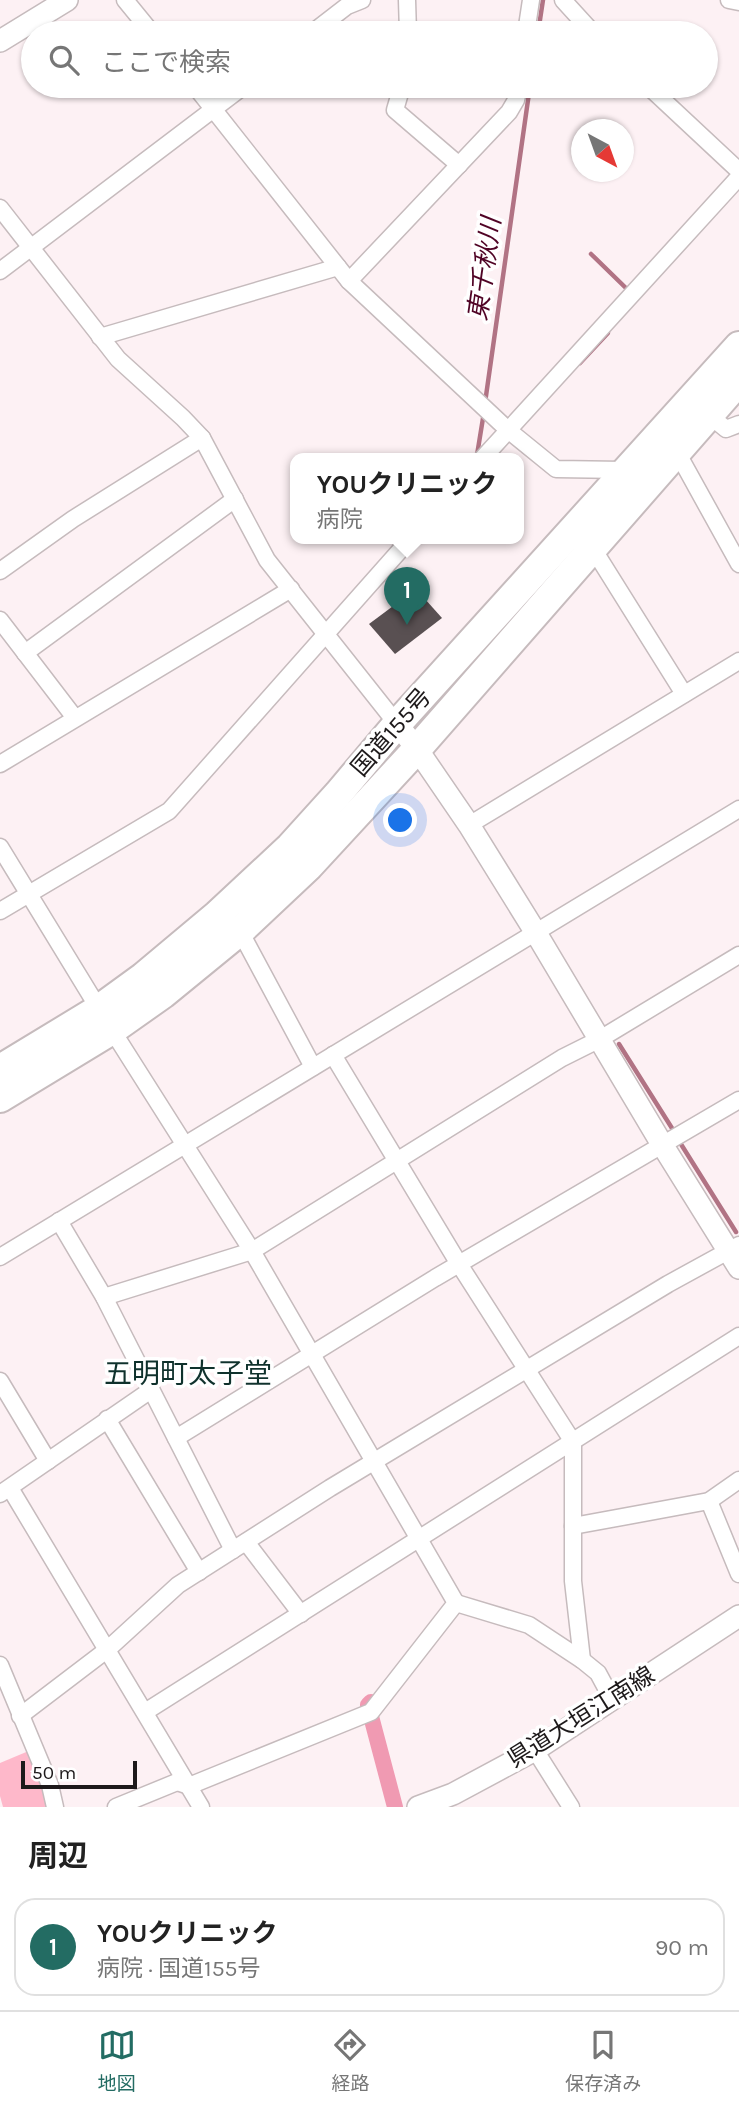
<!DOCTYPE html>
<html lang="ja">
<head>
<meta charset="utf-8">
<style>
	:root { --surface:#fff; --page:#f2f2f2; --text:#222; --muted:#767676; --line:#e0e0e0; --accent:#236c63 }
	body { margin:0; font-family:Karla,"Noto Sans JP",sans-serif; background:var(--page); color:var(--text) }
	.compass { position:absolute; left:571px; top:119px; width:63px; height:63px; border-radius:50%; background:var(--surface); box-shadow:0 2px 5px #0004; rotate:139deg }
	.scale { position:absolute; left:21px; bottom:18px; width:116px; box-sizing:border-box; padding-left:7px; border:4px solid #1d191a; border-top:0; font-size:19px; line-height:24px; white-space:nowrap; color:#1d191a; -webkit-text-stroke:5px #fff; paint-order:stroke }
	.you { position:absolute; left:401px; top:821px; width:24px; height:24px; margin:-18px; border:5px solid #fff; border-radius:50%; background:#1a73e8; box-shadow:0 0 0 10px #1a73e833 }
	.badge { display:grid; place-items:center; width:46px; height:46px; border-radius:50%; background:var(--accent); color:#fff; font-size:23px; font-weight:700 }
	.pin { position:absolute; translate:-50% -58px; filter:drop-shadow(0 2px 4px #0008) }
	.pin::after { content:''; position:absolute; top:37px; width:24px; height:21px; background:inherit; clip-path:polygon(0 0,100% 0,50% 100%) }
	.popup { position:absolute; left:290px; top:453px; width:234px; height:91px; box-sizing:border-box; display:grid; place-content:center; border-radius:14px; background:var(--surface); filter:drop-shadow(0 2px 5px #0005); font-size:23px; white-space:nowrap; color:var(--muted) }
	.popup b { font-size:26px; color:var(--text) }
	.popup::after { content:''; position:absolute; left:50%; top:100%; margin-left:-14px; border:14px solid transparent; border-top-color:var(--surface) }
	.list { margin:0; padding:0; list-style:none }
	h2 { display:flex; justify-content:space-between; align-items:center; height:91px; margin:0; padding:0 28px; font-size:30px }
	h2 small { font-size:23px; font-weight:400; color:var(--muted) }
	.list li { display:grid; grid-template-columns:46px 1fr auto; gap:21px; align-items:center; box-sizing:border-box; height:98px; margin:0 14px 14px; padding:0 14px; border:2px solid var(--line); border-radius:21px }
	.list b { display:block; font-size:26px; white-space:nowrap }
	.list p { margin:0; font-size:23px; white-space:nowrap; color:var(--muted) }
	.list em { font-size:23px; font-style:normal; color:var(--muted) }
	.icon { flex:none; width:38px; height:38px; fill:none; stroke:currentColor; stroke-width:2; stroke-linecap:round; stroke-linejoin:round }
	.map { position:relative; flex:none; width:739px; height:1807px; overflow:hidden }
	.search { position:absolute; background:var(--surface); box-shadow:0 2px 5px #0004; left:21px; right:21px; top:21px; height:77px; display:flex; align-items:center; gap:18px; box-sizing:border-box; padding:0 24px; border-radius:38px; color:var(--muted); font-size:26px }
	.sheet { height:203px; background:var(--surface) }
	nav { display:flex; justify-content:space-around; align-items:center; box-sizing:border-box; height:98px; border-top:2px solid var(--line); background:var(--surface); font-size:19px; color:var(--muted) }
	nav a { display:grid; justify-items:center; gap:4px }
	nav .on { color:var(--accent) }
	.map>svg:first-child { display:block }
	.green { fill:#feb8ca }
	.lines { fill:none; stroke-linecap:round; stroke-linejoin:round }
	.stream { stroke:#b17384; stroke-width:4.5 }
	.canal { stroke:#f09ab2; stroke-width:16 }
	.building { fill:#595052 }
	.street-casing { stroke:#c6bbbd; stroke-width:19 }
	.secondary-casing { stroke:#c6bbbd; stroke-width:24 }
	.highway-casing { stroke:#c6bbbd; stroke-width:32 }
	.street { stroke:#fff; stroke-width:16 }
	.secondary { stroke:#fff; stroke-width:21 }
	.highway { stroke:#fff; stroke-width:28 }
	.labels { text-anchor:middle; stroke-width:7; stroke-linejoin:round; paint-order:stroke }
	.street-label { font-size:24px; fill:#1d191a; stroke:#fff }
	.water-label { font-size:26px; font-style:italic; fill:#500325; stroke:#fff }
	.quarter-label { font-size:28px; fill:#0f312c; stroke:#fff }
</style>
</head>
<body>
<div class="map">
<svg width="739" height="1807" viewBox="0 0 739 1807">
	<rect width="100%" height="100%" fill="#fdf1f4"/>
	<!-- green -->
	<path class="green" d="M31,1750L53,1807H3L0,1796V1763Z"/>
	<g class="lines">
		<!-- stream -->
		<g class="stream">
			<path d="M538,33L543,0"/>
			<path d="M591,254L629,291"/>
			<path d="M580,363L608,333"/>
			<path d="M485,403L530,86"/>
			<path d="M477,455L484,412"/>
			<path d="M619,1044L675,1133"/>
			<path d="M679,1141L736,1232"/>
		</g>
		<!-- canal -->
		<path class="canal" d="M371,1702L368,1705L395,1807"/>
	</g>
	<!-- building -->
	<path class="building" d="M416,589L442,618L395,654L369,624Z"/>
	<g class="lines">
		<defs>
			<g id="street">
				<path d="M125,0L152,33"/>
				<path d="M407,0L408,33"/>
				<path d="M563,0L593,33"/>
				<path d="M729,0L739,2"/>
				<path d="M312,33L347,6L362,0"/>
				<path d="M526,33L531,0"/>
				<path d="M195,86L349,281L508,430L556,469L624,470"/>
				<path d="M402,86L395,110L459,165"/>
				<path d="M648,86L739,171"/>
				<path d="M0,208L118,359L183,418L202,438L267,560L397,724"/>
				<path d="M0,271L244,86"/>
				<path d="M349,281L509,112L516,100L519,86"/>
				<path d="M100,337L338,267"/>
				<path d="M709,415L726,429L739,424"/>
				<path d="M677,452L739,564"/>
				<path d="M482,459L739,177"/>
				<path d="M592,547L684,694"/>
				<path d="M0,571L73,519L202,438"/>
				<path d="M0,620L75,718"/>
				<path d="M25,653L235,499"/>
				<path d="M0,764L291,589"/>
				<path d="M469,825L739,661"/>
				<path d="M0,847L99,1009"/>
				<path d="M0,911L169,811L410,539"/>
				<path d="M240,931L313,1067"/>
				<path d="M112,1030L252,1251L456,1603L371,1712L189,1786L177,1782L116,1807"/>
				<path d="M333,1055L459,1264L573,1442V1581L582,1660"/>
				<path d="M59,1221L104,1297L233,1550"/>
				<path d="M0,1257L739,809"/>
				<path d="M104,1297L252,1251L562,1058L600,1039L739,955"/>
				<path d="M0,1381L48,1461"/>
				<path d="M107,1419L199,1572"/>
				<path d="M176,1438L435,1278L739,1100"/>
				<path d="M10,1488L201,1807"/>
				<path d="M0,1494L151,1390"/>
				<path d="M709,1501L739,1574"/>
				<path d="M573,1526L709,1501L739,1480"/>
				<path d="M246,1542L301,1614"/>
				<path d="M456,1603L529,1625L582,1660L598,1673L612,1699"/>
				<path d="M0,1665L50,1785L55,1807"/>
				<path d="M145,1712L739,1336"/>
				<path d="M20,1716L108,1649L178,1585L330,1488L668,1284L739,1245"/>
				<path d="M535,1750L571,1807"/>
			</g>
			<g id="secondary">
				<path d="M0,41L67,0"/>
				<path d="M397,724L417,749L469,825L536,933L663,1146L739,1268"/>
				<path d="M418,1807L453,1794L535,1750L739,1616"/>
			</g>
			<g id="highway">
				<path d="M0,1069L99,1009L143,977L217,915L290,847L338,794L397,724L739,346"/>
				<path d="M0,1098L112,1030L163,994L240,931L309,866L417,749L739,381"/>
			</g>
		</defs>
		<!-- street casing -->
		<use href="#street" class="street-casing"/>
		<!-- secondary casing -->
		<use href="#secondary" class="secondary-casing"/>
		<!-- highway casing -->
		<use href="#highway" class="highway-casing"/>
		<!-- street -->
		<use href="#street" class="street"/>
		<!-- secondary -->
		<use href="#secondary" class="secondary"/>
		<!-- highway -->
		<use href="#highway" class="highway"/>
	</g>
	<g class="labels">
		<!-- street labels -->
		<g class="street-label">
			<text transform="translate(391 732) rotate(-49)" y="8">国道155号</text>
			<text transform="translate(581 1717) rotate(-32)" y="8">県道大垣江南線</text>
		</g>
		<!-- water labels -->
		<g class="water-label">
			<text transform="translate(484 269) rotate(-82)" y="9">東千秋川</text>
		</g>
		<!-- quarter labels -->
		<g class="quarter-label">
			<text x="188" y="1383">五明町太子堂</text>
		</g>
	</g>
</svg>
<svg class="compass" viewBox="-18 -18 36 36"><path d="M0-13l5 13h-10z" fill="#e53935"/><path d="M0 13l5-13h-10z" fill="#767676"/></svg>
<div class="scale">50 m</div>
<div class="you"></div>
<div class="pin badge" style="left:407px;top:625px">1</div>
<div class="popup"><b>YOUクリニック</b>病院</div>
<div class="search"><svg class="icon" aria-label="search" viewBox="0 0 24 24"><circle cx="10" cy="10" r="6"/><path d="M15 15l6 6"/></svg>ここで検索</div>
</div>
<section class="sheet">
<h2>周辺<small></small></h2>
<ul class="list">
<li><span class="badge">1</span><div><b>YOUクリニック</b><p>病院 · 国道155号</p></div><em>90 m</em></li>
</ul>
</section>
<nav>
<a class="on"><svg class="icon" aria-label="map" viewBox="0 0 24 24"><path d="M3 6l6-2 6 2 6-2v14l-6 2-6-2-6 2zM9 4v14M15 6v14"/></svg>地図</a>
<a><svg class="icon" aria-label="directions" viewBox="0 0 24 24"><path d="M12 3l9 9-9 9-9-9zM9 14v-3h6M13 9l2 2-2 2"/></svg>経路</a>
<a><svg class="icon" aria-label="saved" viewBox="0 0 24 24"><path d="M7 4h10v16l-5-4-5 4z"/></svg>保存済み</a>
</nav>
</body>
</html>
